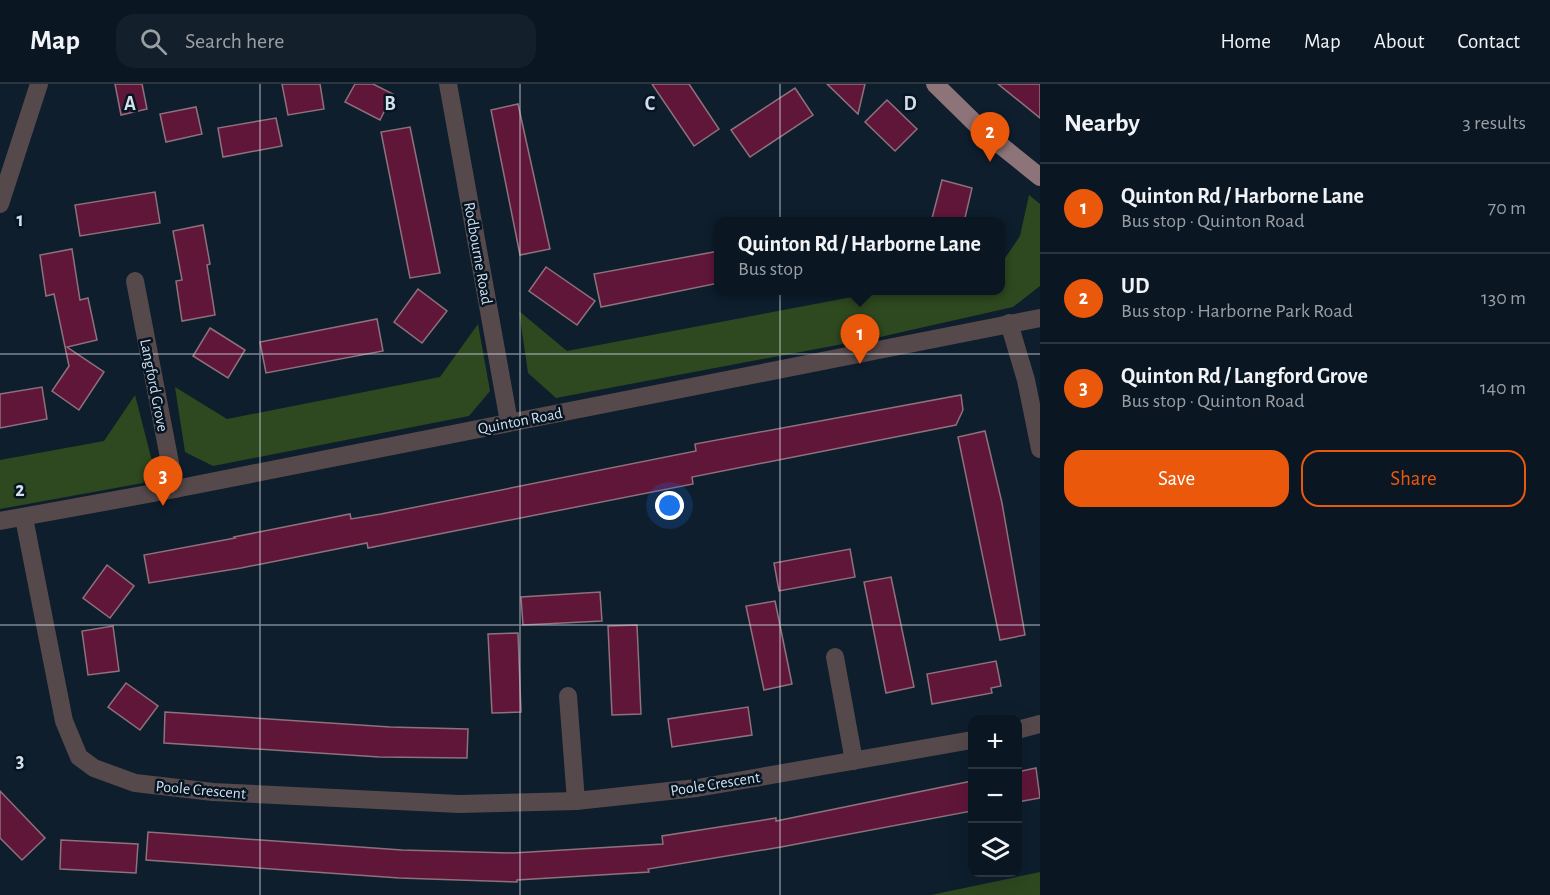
<!DOCTYPE html>
<html lang="en">
<head>
<meta charset="utf-8">
<style>
	:root { --surface:#0a1622; --page:#131f2a; --text:#f1f3f6; --muted:#999fa5; --line:#2a3540; --accent:#ea580c }
	body { margin:0; font-family:"Alegreya Sans",sans-serif; background:var(--page); color:var(--text) }
	.controls { position:absolute; right:18px; bottom:18px; display:grid; overflow:hidden; border-radius:12px; box-shadow:0 6px 24px #0002 }
	.controls button { width:54px; height:54px; display:grid; place-items:center; padding:0; border:0; border-bottom:2px solid var(--line); background:var(--surface); color:var(--text); font:30px sans-serif }
	.you { position:absolute; left:670px; top:422px; width:21px; height:21px; margin:-15px; border:4px solid #fff; border-radius:50%; background:#1a73e8; box-shadow:0 0 0 9px #1a73e833 }
	.badge { display:grid; place-items:center; width:39px; height:39px; border-radius:50%; background:var(--accent); color:#fff; font-size:20px; font-weight:700 }
	.pin { position:absolute; translate:-50% -50px; filter:drop-shadow(0 2px 3px #0008) }
	.pin::after { content:''; position:absolute; top:32px; width:21px; height:18px; background:inherit; clip-path:polygon(0 0,100% 0,50% 100%) }
	.popup { position:absolute; left:714px; top:133px; width:291px; height:78px; box-sizing:border-box; display:grid; place-content:center; border-radius:12px; background:var(--surface); filter:drop-shadow(0 2px 4px #0005); font-size:20px; white-space:nowrap; color:var(--muted) }
	.popup b { font-size:22px; color:var(--text) }
	.popup::after { content:''; position:absolute; left:50%; top:100%; margin-left:-12px; border:12px solid transparent; border-top-color:var(--surface) }
	.list { margin:0; padding:0; list-style:none }
	h2 { display:flex; justify-content:space-between; align-items:center; height:78px; margin:0; padding:0 24px; font-size:26px }
	h2 small { font-size:20px; font-weight:400; color:var(--muted) }
	.list li { display:grid; grid-template-columns:39px 1fr auto; gap:18px; align-items:center; box-sizing:border-box; height:90px; padding:0 24px; border-top:2px solid var(--line) }
	.list b { display:block; font-size:22px; white-space:nowrap }
	.list p { margin:0; font-size:20px; white-space:nowrap; color:var(--muted) }
	.list em { font-size:20px; font-style:normal; color:var(--muted) }
	.actions { display:flex; gap:12px; padding:18px 24px }
	.actions a { flex:1; padding:14px 0; border:2px solid var(--accent); border-radius:18px; text-align:center; font-size:21px; color:var(--accent) }
	.actions .main { background:var(--accent); color:#fff }
	.icon { flex:none; width:33px; height:33px; fill:none; stroke:currentColor; stroke-width:2; stroke-linecap:round; stroke-linejoin:round }
	.map { position:relative; flex:none; width:1040px; height:811px; overflow:hidden }
	header { display:flex; align-items:center; gap:36px; box-sizing:border-box; height:84px; padding:0 30px; background:var(--surface); border-bottom:2px solid var(--line) }
	header strong { font-size:28px }
	nav { display:flex; gap:33px; margin-inline-start:auto; font-size:21px }
	.search { width:420px; height:54px; background:var(--page); display:flex; align-items:center; gap:15px; box-sizing:border-box; padding:0 21px; border-radius:18px; color:var(--muted); font-size:22px }
	main { display:flex }
	aside { flex:1; background:var(--surface) }
	.map>svg:first-child { display:block }
	.green { fill:#2e481f }
	.building { fill:#601639; stroke:#8d717b; stroke-width:1.5 }
	.lines { fill:none; stroke-linecap:round; stroke-linejoin:round }
	.minor { stroke:#55494b; stroke-width:18 }
	.tertiary { stroke:#55494b; stroke-width:18 }
	.primary { stroke:#8c7479; stroke-width:18 }
	.grid { fill:none; stroke:#d5dfea; stroke-width:1.5; stroke-opacity:0.55 }
	.labels { text-anchor:middle; stroke-width:5; stroke-linejoin:round; paint-order:stroke }
	.street-label { font-size:16px; fill:#d5dfea; stroke:#051523 }
	.grid-label { font-size:20px; text-anchor:middle; font-weight:bold; fill:#d5dfea; stroke:#051523; stroke-width:5; stroke-linejoin:round; paint-order:stroke }
</style>
</head>
<body>
<header>
<strong>Map</strong>
<div class="search"><svg class="icon" aria-label="search" viewBox="0 0 24 24"><circle cx="10" cy="10" r="6"/><path d="M15 15l6 6"/></svg>Search here</div>
<nav><a>Home</a><a>Map</a><a>About</a><a>Contact</a></nav>
</header>
<main>
<div class="map">
<svg width="1040" height="811" viewBox="0 0 1040 811">
	<rect width="100%" height="100%" fill="#0e1e2d"/>
	<!-- green -->
	<g class="green">
		<path d="M1029,111L1040,120V202L1013,223L880,253L556,314L528,289L519,227L567,267L884,207L1001,206V180L1020,152Z"/>
		<path d="M478,240L490,307L469,332L213,382L185,368L175,303L227,335L440,293Z"/>
		<path d="M135,311L153,381L143,399L0,425V376L104,357Z"/>
		<path d="M1040,788V811H931Z"/>
	</g>
	<!-- building -->
	<g class="building">
		<path d="M115,0H142L147,25L121,31Z"/>
		<path d="M282,0H320L324,25L288,31Z"/>
		<path d="M355,0H373L393,10L380,36L345,18Z"/>
		<path d="M652,0H689L719,45L694,62Z"/>
		<path d="M827,0H865L858,30Z"/>
		<path d="M998,0H1040V34Z"/>
		<path d="M795,4L813,31L750,73L731,46Z"/>
		<path d="M887,16L917,45L895,67L865,38Z"/>
		<path d="M518,20L550,165L520,171L491,26Z"/>
		<path d="M196,23L202,50L166,58L160,30Z"/>
		<path d="M276,34L282,62L223,73L218,44Z"/>
		<path d="M410,43L440,189L410,194L381,48Z"/>
		<path d="M942,96L972,104L964,138H931Z"/>
		<path d="M155,108L160,139L80,152L75,121Z"/>
		<path d="M203,141L210,180L207,181L215,231L182,237L176,197L182,196L173,147Z"/>
		<path d="M72,165L80,216L88,214L97,256L67,263L104,288L79,326L52,307L69,282L54,210L46,212L40,171Z"/>
		<path d="M719,167V199L601,223L594,190Z"/>
		<path d="M546,183L595,217L577,241L529,207Z"/>
		<path d="M418,205L447,227L422,259L394,238Z"/>
		<path d="M377,235L383,267L266,289L260,258Z"/>
		<path d="M210,244L245,266L228,294L193,272Z"/>
		<path d="M42,303L47,335L0,344V310Z"/>
		<path d="M961,311L963,326L956,341L692,393L693,400L368,464L367,459L241,484L149,499L144,471L235,454L234,453L350,430L351,435L381,430L696,367L695,360Z"/>
		<path d="M985,347L1002,419L1025,551L1000,556L958,353Z"/>
		<path d="M850,465L855,493L779,507L774,479Z"/>
		<path d="M107,481L134,502L110,534L83,514Z"/>
		<path d="M891,493L914,603L886,609L864,498Z"/>
		<path d="M600,508L602,537L523,541L521,513Z"/>
		<path d="M775,517L792,600L764,606L746,522Z"/>
		<path d="M637,541L641,630L612,631L608,542Z"/>
		<path d="M113,542L119,587L88,591L82,547Z"/>
		<path d="M518,549L521,628L492,629L488,550Z"/>
		<path d="M996,577L1001,602L991,604L992,609L932,620L927,590Z"/>
		<path d="M126,599L158,622L140,646L108,623Z"/>
		<path d="M748,623L752,651L672,663L668,635Z"/>
		<path d="M165,628L390,643L468,645L467,674L379,673L164,659Z"/>
		<path d="M1036,684L1040,714L1017,718V688Z"/>
		<path d="M972,697V727L781,763L648,785L649,788L517,796V798L399,794L146,776L148,748L402,766L513,769L663,760L662,752L776,734V737Z"/>
		<path d="M0,707L45,754L22,776L0,754Z"/>
		<path d="M61,756L138,760L136,789L60,785Z"/>
	</g>
	<g class="lines">
		<!-- minor -->
		<g class="minor">
			<path d="M448,0L509,338"/>
			<path d="M0,120L39,0"/>
			<path d="M135,197L175,405"/>
			<path d="M1009,239L1026,296L1040,365"/>
			<path d="M24,434L64,637L79,673L94,684L135,699L213,708L459,720L576,717L697,704L972,656"/>
			<path d="M835,573L854,677"/>
			<path d="M568,612L576,717"/>
			<path d="M1017,646L1040,640"/>
		</g>
		<!-- tertiary -->
		<path class="tertiary" d="M0,437L175,405L1040,234"/>
		<!-- primary -->
		<path class="primary" d="M935,0L984,48L1040,93"/>
	</g>
	<!-- grid -->
	<path class="grid" d="M260,0V811M520,0V811M780,0V811M0,270H1040M0,541H1040"/>
	<g class="labels">
		<!-- street labels -->
		<g class="street-label">
			<text transform="translate(479 169) rotate(80)" y="6">Rodbourne Road</text>
			<text transform="translate(155 301) rotate(79)" y="6">Langford Grove</text>
			<text transform="translate(520 336) rotate(-11)" y="6">Quinton Road</text>
			<text transform="translate(715 699) rotate(-9)" y="6">Poole Crescent</text>
			<text transform="translate(201 705) rotate(5)" y="6">Poole Crescent</text>
		</g>
	</g>
	<g class="grid-label">
		<text x="130" y="26">A</text>
		<text x="390" y="26">B</text>
		<text x="650" y="26">C</text>
		<text x="910" y="26">D</text>
		<text x="20" y="142">1</text>
		<text x="20" y="412">2</text>
		<text x="20" y="683">3</text>
	</g>
</svg>
<div class="controls">
<button>+</button>
<button>−</button>
<button><svg class="icon" aria-label="layers" viewBox="0 0 24 24"><path d="M12 4l9 5-9 5-9-5zM3 14l9 5 9-5"/></svg></button>
</div>
<div class="you"></div>
<div class="pin badge" style="left:860px;top:280px">1</div>
<div class="popup"><b>Quinton Rd / Harborne Lane</b>Bus stop</div>
<div class="pin badge" style="left:990px;top:78px">2</div>
<div class="pin badge" style="left:163px;top:422px">3</div>
</div>
<aside>
<h2>Nearby<small>3 results</small></h2>
<ul class="list">
<li><span class="badge">1</span><div><b>Quinton Rd / Harborne Lane</b><p>Bus stop · Quinton Road</p></div><em>70 m</em></li>
<li><span class="badge">2</span><div><b>UD</b><p>Bus stop · Harborne Park Road</p></div><em>130 m</em></li>
<li><span class="badge">3</span><div><b>Quinton Rd / Langford Grove</b><p>Bus stop · Quinton Road</p></div><em>140 m</em></li>
</ul>
<div class="actions"><a class="main">Save</a><a>Share</a></div>
</aside>
</main>
</body>
</html>
